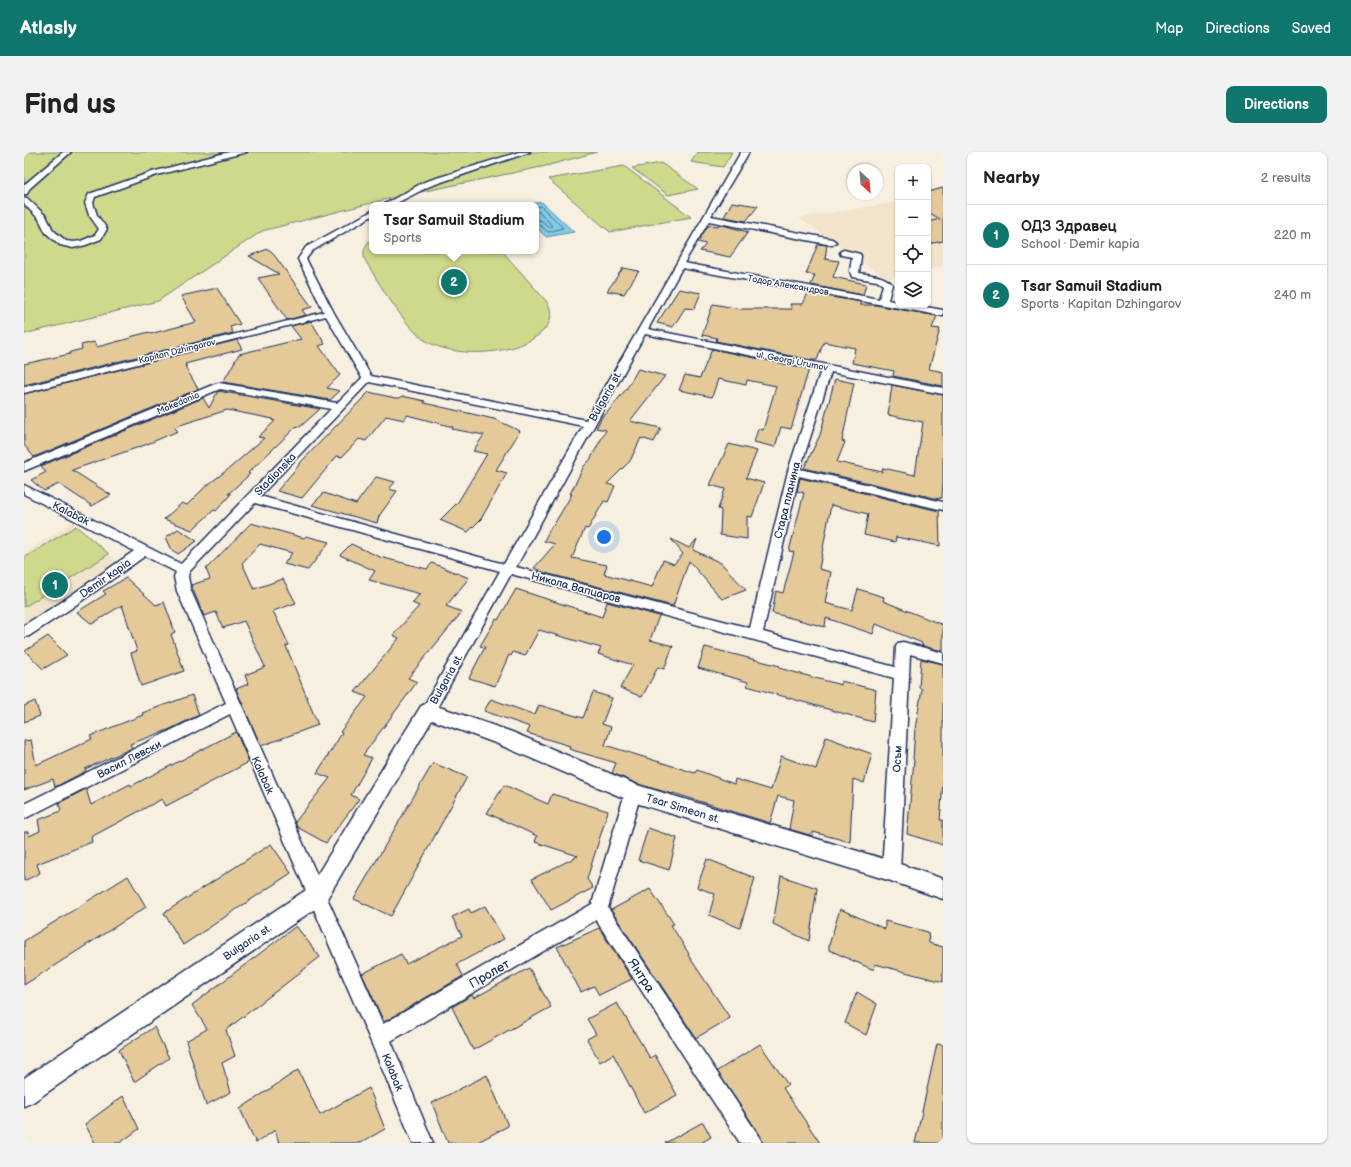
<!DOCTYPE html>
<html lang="en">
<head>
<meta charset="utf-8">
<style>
	:root { --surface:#fff; --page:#f2f2f2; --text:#222; --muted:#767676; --line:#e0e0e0; --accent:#0f766e }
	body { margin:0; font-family:"Balsamiq Sans",sans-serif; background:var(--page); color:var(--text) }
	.controls { position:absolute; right:12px; top:12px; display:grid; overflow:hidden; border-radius:8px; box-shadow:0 1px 3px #0004 }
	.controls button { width:36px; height:36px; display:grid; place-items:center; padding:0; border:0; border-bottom:1px solid var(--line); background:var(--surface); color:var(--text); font:20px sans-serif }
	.compass { position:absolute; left:823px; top:12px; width:36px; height:36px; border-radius:50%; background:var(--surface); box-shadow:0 1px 3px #0004; rotate:154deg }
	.you { position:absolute; left:580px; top:385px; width:14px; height:14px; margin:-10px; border:3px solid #fff; border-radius:50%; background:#1a73e8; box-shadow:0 0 0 6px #1a73e833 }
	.badge { display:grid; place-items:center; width:26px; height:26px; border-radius:50%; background:var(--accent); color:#fff; font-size:13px; font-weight:700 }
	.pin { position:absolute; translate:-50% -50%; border:2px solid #fff; box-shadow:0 1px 4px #0006 }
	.popup { position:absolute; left:345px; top:50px; width:170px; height:52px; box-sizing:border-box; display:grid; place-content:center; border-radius:8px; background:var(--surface); filter:drop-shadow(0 1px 3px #0005); font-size:13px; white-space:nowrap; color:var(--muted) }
	.popup b { font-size:15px; color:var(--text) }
	.popup::after { content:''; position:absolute; left:50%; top:100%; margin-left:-8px; border:8px solid transparent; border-top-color:var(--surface) }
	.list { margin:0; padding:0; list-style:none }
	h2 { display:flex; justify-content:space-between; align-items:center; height:52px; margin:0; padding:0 16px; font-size:17px }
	h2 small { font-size:13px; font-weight:400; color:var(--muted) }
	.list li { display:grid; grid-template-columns:26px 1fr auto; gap:12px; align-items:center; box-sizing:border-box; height:60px; padding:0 16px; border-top:1px solid var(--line) }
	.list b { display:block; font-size:15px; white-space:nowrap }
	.list p { margin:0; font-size:13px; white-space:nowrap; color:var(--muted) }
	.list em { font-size:13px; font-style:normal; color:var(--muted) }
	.icon { flex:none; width:22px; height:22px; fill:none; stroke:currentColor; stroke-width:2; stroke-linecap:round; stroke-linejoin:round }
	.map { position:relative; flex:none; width:919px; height:991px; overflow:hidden; border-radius:8px }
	header { display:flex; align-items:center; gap:24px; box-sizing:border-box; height:56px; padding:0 20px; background:var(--accent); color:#fff }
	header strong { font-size:19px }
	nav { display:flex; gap:22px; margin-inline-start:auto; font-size:14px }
	.intro { display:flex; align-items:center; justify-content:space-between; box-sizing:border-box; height:96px; padding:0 24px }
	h1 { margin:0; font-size:28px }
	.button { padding:10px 18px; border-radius:8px; background:var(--accent); color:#fff; font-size:14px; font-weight:700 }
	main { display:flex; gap:24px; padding:0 24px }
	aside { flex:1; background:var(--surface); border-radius:8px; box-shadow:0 1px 3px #0004 }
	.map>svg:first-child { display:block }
	.built { fill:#f1e4cb }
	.green { fill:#ced98c; stroke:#748475 }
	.water { fill:#83cbe4; stroke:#598dae }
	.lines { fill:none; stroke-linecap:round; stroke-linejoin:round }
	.shore { stroke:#456d94; stroke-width:1 }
	.building { fill:#e4c999; stroke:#1b2f5e }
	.minor-casing { stroke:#1b2f5e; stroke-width:3 }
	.tertiary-casing { stroke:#1b2f5e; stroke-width:3 }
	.minor { fill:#fff; fill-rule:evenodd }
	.tertiary { fill:#fff; fill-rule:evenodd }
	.labels { text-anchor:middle; stroke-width:3; stroke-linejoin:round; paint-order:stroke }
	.far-street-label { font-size:9px; fill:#1b2f5e; stroke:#fff }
	.street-label { font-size:11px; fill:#1b2f5e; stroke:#fff }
	.near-street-label { font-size:13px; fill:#1b2f5e; stroke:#fff }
</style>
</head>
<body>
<header>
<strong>Atlasly</strong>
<nav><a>Map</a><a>Directions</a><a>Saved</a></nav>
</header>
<div class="intro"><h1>Find us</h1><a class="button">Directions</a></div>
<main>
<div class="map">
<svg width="919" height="991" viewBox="0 0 919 991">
	<rect width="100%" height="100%" fill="#f7efe0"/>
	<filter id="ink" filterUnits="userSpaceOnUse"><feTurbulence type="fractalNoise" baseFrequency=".025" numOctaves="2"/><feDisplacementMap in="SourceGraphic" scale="8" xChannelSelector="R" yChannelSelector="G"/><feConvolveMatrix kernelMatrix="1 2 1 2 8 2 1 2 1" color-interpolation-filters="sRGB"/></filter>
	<g filter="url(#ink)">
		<!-- built -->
		<g class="built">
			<path d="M919,36V114L904,118V39Z"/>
			<path d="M874,50V124L863,127L775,66Z"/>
			<path d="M48,370L93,410L29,456L0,472V402Z"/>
		</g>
		<!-- green -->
		<g class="green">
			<path d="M0,0H573L522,14L363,47L238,79L134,149L0,182Z"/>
			<path d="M674,0H708L699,15L667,10Z"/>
			<path d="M637,11L674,37L644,43L608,16Z"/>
			<path d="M600,14L667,65L586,80L524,27Z"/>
			<path d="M348,86V99H478L523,150C529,160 528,169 520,178C495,204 432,207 402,189C383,178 351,126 340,106C339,97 342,92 348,86Z"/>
			<path d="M52,374L85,402L0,455V406Z"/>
		</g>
		<!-- water -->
		<path class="water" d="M518,50L550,80L522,85L512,75V53H498Z"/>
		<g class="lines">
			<!-- shore -->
			<g class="shore">
				<path d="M512,55L517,54L539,76L524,80L516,73L512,72"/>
				<path d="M512,60H516L528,74L525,75L518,69L512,67"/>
			</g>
		</g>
		<!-- building -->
		<g class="building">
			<path d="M919,36V89L904,92V70L916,67L904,60V40Z"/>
			<path d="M708,50L734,54L722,69L700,65Z"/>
			<path d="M695,72L724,80L706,105L676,99L682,92L674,90L683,75L687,73L694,74Z"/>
			<path d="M794,92L803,93L801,107L815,109L809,125L842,132L839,143L787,133L791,123L782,122Z"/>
			<path d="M244,97L248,100L288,155L278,158L282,163L263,168L234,126L255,122L225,104Z"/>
			<path d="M599,116L615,119L600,142L583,139Z"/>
			<path d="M193,136L216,172L206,175L209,181L0,233V212L46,202V200L58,197L57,193L70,190L73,195L107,186L106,185L125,180L126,182L172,170L157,144Z"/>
			<path d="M655,137L677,141L670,157L661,156L649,175L633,171Z"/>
			<path d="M784,141L837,150L836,153H851L913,164L908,176L916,177L905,217L919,220V234L869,224L870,219L828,211L831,196L800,190L793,208H787L692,189L693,186L678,183L689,152L717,157H768L766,152H779Z"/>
			<path d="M287,169L301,192L295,194L316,223L303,236L316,239L306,248L199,230L215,202L277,187L267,174Z"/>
			<path d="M213,188L218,197L161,212L163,214H161L174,237L10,305L0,293V242Z"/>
			<path d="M688,197L785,217L767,277L757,275L751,295L730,290L734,277L739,278L752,234L723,228L722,233L694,227L688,245L655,238L661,223L676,226Z"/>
			<path d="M614,217L641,224L606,269L637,276L630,290L617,286L606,309L583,332L591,334L584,350L580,349L564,377L561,376L548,406L583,413L580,422L628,435L639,408L650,412L659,402L647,387L665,396L673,387L669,398L697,411L722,438L698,447L665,409L649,454L521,421L510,416L531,392L520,389L528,373L529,374L548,342H546L560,314L566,308L582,278L572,276L579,263H581L603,236Z"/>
			<path d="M811,227L830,231L818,289L821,290L813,310L858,320L859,316L891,323L899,270L864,263L868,233L919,243V329L918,346H915V347L780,316L796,283Z"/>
			<path d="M194,239L296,257L276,275L273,274L224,321L226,322L204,342H207L192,359L190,358L168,378L140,367L158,351L163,353L181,335L207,315L240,286L234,285L251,269L248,268L249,267L203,258L150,275L154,279L121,293L48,318L87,343L68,354L35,332L20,339L7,328L22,320L17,314L179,246L185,256Z"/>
			<path d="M345,240L371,246H376L378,244L401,249L400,251L470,267L496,279L472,318L483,321L457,367L444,380L416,368L434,350L463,302L449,299L460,283L428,277L429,275L383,263L380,268L362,264L342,289L335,287L318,305L313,304L278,346L253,339L275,313H274Z"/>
			<path d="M705,292L733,299L722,326L740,331L728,365L723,364V387L696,383L697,358L694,357L701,337L686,333Z"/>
			<path d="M352,325L371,330L365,337L373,339L355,364L353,371L288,353L300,341L332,352Z"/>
			<path d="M776,326L915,359L916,394L872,385L871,390L840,383L844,362L807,353L795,417L807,420L801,451L828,458L834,437L860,445L859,449L919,473V499L898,494V491L852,472L849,482L802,466L801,475L748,461L752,439L759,441L770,400L765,399L780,341L773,339Z"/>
			<path d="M227,371L280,386L282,384L305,390L284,418L260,412L268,401L236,392L218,411L230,437L259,427L272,451L249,459L265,493L262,494L294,573L237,594L212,537L224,532L221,523L241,515L220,469L199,476L192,460L180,464L167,433L186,427L182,417Z"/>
			<path d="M154,377L173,389L154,402L148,398L142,385Z"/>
			<path d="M327,392L356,405L403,417L408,411L445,426L422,454L438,460L384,526L393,530L339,603L348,606L327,643L335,647L302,691L273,675L271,670L306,626L293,621L318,581L316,580L343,545L331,540L375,486L369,483L395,454L388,451L396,442L345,428L351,419L316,403Z"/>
			<path d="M102,426L132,453L140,450L151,480L147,482L160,519L117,534L107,501L113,499L98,453L68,472L53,460L82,442L79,439Z"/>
			<path d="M492,437L578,465L583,450L635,464L626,488L649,494L640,517L634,515L618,545L596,536L609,513L574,502L577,496L515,478L501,504L489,500L487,504L485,503L471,534L445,526L461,495L456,494L472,467L474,468Z"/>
			<path d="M24,484L43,503L19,517L1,499Z"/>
			<path d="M681,495L756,514L755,516L817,533V529L852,538L849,570L723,534L724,530L674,516Z"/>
			<path d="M897,507L919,512V631L916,668H919V693L883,682L890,608L889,607L891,577L898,537L895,536Z"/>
			<path d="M569,540L588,546L578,572L587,575L581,593L671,621L673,618L710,632L711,627L747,638L757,604L792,617L802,585L848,602L840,631L829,627L826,690L789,680V684L765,677L770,648L754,644L746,671L649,641L648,642L614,632L588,621L592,611L545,597L546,594L503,581L506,575L460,559L467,547L511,563L515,553L559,566Z"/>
			<path d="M168,543L175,563L144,578L106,592L108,596L61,617L62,619L31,635L29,627L0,638V589L7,588L12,613L68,587L66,584L119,563L118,561Z"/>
			<path d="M11,549L16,564L0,570V554Z"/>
			<path d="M212,580L225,610L142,654L138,647L67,685L68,690L13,712L16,721L0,729V680H4L5,684L16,679L14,668L37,659L35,651L62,637L67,653L106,632L107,634Z"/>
			<path d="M409,611L443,625L367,764L330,747Z"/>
			<path d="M480,633L524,652L528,642L584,659L563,727L569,736L527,758L508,727L554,704L511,690L513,684L463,661Z"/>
			<path d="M624,676L653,686L645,718L614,708Z"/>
			<path d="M247,692L267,721L159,793L140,761Z"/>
			<path d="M683,707L731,726L716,776L685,763L691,742L673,735Z"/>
			<path d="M104,724L122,755L0,833V789Z"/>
			<path d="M757,724L793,736L785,789L749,772Z"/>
			<path d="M626,737L650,772L647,773L665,802L664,803L706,866L672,886L587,758Z"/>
			<path d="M461,754L480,787L433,812L439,824L360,870L338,822L377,802L382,812L438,784L428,765L445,757L447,761Z"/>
			<path d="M816,757L861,777V769L904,780L905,791L919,795V830L851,812L850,818L805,798V793Z"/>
			<path d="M272,774L296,805L202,878L211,904L198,911L207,940L182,953L162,889L183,877L168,853Z"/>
			<path d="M575,776L608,827L575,843L570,834L557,840L533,795Z"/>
			<path d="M505,816L527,855L449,898L428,855L448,843L450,846Z"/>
			<path d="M833,840L853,852L842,883L821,871Z"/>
			<path d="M593,851L626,906L631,903L653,943L620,961L589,902L576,910L563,887L572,882L563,867Z"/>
			<path d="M130,875L145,906L110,930L95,898Z"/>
			<path d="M736,892L764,933L759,936L796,991H739L736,983L693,919Z"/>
			<path d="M913,892L919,893V991H891Z"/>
			<path d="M274,918L296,963L345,936L361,977L336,991H255L251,978L232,991L216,957Z"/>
			<path d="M463,923L484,974L452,991H424L408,951Z"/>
			<path d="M99,944L115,977L96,991H71L61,972Z"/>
			<path d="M679,970L687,985L677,991H641Z"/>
		</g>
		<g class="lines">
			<defs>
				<g id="minor">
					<path d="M39,0H47L5,37L3,42H0V33Z"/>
					<path d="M205,0H223L133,23L71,45L69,51L73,63L83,77L77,87L62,93L49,96L36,93L22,81L15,67L0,52V46H3L22,64L29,78L42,89L49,90L57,89L71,83L75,77L65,63L61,51L65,42L128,20Z"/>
					<path d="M495,0H506L406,34L369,53H359L400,30Z"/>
					<path d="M717,0H725L687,64L808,87L812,90L808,93L685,69L660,111L855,147L859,133L853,129L828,125L826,119L828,105L817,103L816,101L817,99L820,98L836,102L837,104L835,121C846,123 860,123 868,132L864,148L874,150V153H890L919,158V164L658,116L624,177L919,236V242L807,220L776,317L919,350V358L775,324L739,480L871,515L872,495L874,491L879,490L919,501V511L886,502L876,719L873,725L867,727L861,725L858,719L870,526L487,422L409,563L404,565L399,563L397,559L476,419L231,351L165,420L164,425L167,439L359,872L568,752L601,641L603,636L609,634L615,636L617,641L584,756L735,984L738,991H716L572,768L367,889L409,991H389L347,890L206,562L0,667V652L202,551L153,439L150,425L152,420L121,404L46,457L5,484L0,485V473L36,451L110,399L0,342V333L157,412L307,257L196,237L0,319V311L191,232L195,231L313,251L338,226L302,164L0,241V235L300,160L274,107L282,95L348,59V64L288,99L282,107L310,161L347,224L562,268ZM621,182L797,218L764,319L726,476L492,415ZM345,230L559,274L480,412L236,344Z"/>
				</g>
				<path id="tertiary" d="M404,551L488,580L613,633L867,709L919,727V747L867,729L609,650L474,592L408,568L301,750L9,950L0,954V926L285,736L397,554Z"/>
			</defs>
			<!-- minor casing -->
			<use href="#minor" class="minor-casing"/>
			<!-- tertiary casing -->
			<use href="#tertiary" class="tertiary-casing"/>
			<!-- minor -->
			<use href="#minor" class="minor"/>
			<!-- tertiary -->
			<use href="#tertiary" class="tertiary"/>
		</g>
	</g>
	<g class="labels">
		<!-- far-street labels -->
		<g class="far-street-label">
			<text transform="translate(764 133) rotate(10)" y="3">Тодор Александров</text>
			<text transform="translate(153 199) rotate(-14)" y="3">Kapitan Dzhingarov</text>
			<text transform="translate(768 209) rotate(11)" y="3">ul. Georgi Urumov</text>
			<text transform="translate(154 251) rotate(-23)" y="3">Makedonia</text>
		</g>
		<!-- street labels -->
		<g class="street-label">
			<text transform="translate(581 244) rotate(-61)" y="4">Bulgaria st.</text>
			<text transform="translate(251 322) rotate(-46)" y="4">Stadionska</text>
			<text transform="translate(763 348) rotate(-76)" y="4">Стара планина</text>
			<text transform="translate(47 361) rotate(27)" y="4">Kalabak</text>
			<text transform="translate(81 426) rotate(-35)" y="4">Demir kapia</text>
			<text transform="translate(552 435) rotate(15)" y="4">Никола Вапцаров</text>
			<text transform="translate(422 527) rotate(-61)" y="4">Bulgaria st.</text>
			<text transform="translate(105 607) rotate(-27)" y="4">Васил Левски</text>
			<text transform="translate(873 607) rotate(-87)" y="4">Осъм</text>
			<text transform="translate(239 623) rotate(66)" y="4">Kalabak</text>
			<text transform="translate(659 656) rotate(17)" y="4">Tsar Simeon st.</text>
			<text transform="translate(223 790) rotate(-34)" y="4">Bulgaria st.</text>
			<text transform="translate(369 920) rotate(68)" y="4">Kalabak</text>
		</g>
		<!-- near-street labels -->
		<g class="near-street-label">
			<text transform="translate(465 821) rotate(-30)" y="5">Пролет</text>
			<text transform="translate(618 823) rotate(57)" y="5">Янтра</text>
		</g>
	</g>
</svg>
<div class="controls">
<button>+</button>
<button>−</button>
<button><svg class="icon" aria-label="locate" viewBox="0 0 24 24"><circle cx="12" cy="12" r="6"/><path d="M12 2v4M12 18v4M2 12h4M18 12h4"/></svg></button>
<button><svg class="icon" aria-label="layers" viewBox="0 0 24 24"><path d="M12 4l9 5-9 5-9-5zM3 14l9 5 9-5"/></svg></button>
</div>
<svg class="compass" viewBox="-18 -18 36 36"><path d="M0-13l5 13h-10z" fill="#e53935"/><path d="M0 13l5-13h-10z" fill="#767676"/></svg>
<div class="you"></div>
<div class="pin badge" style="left:31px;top:433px">1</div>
<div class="pin badge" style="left:430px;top:130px">2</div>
<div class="popup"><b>Tsar Samuil Stadium</b>Sports</div>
</div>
<aside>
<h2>Nearby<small>2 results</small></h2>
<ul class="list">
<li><span class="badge">1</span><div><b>ОДЗ Здравец</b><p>School · Demir kapia</p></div><em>220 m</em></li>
<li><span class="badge">2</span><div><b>Tsar Samuil Stadium</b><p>Sports · Kapitan Dzhingarov</p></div><em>240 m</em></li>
</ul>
</aside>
</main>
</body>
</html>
